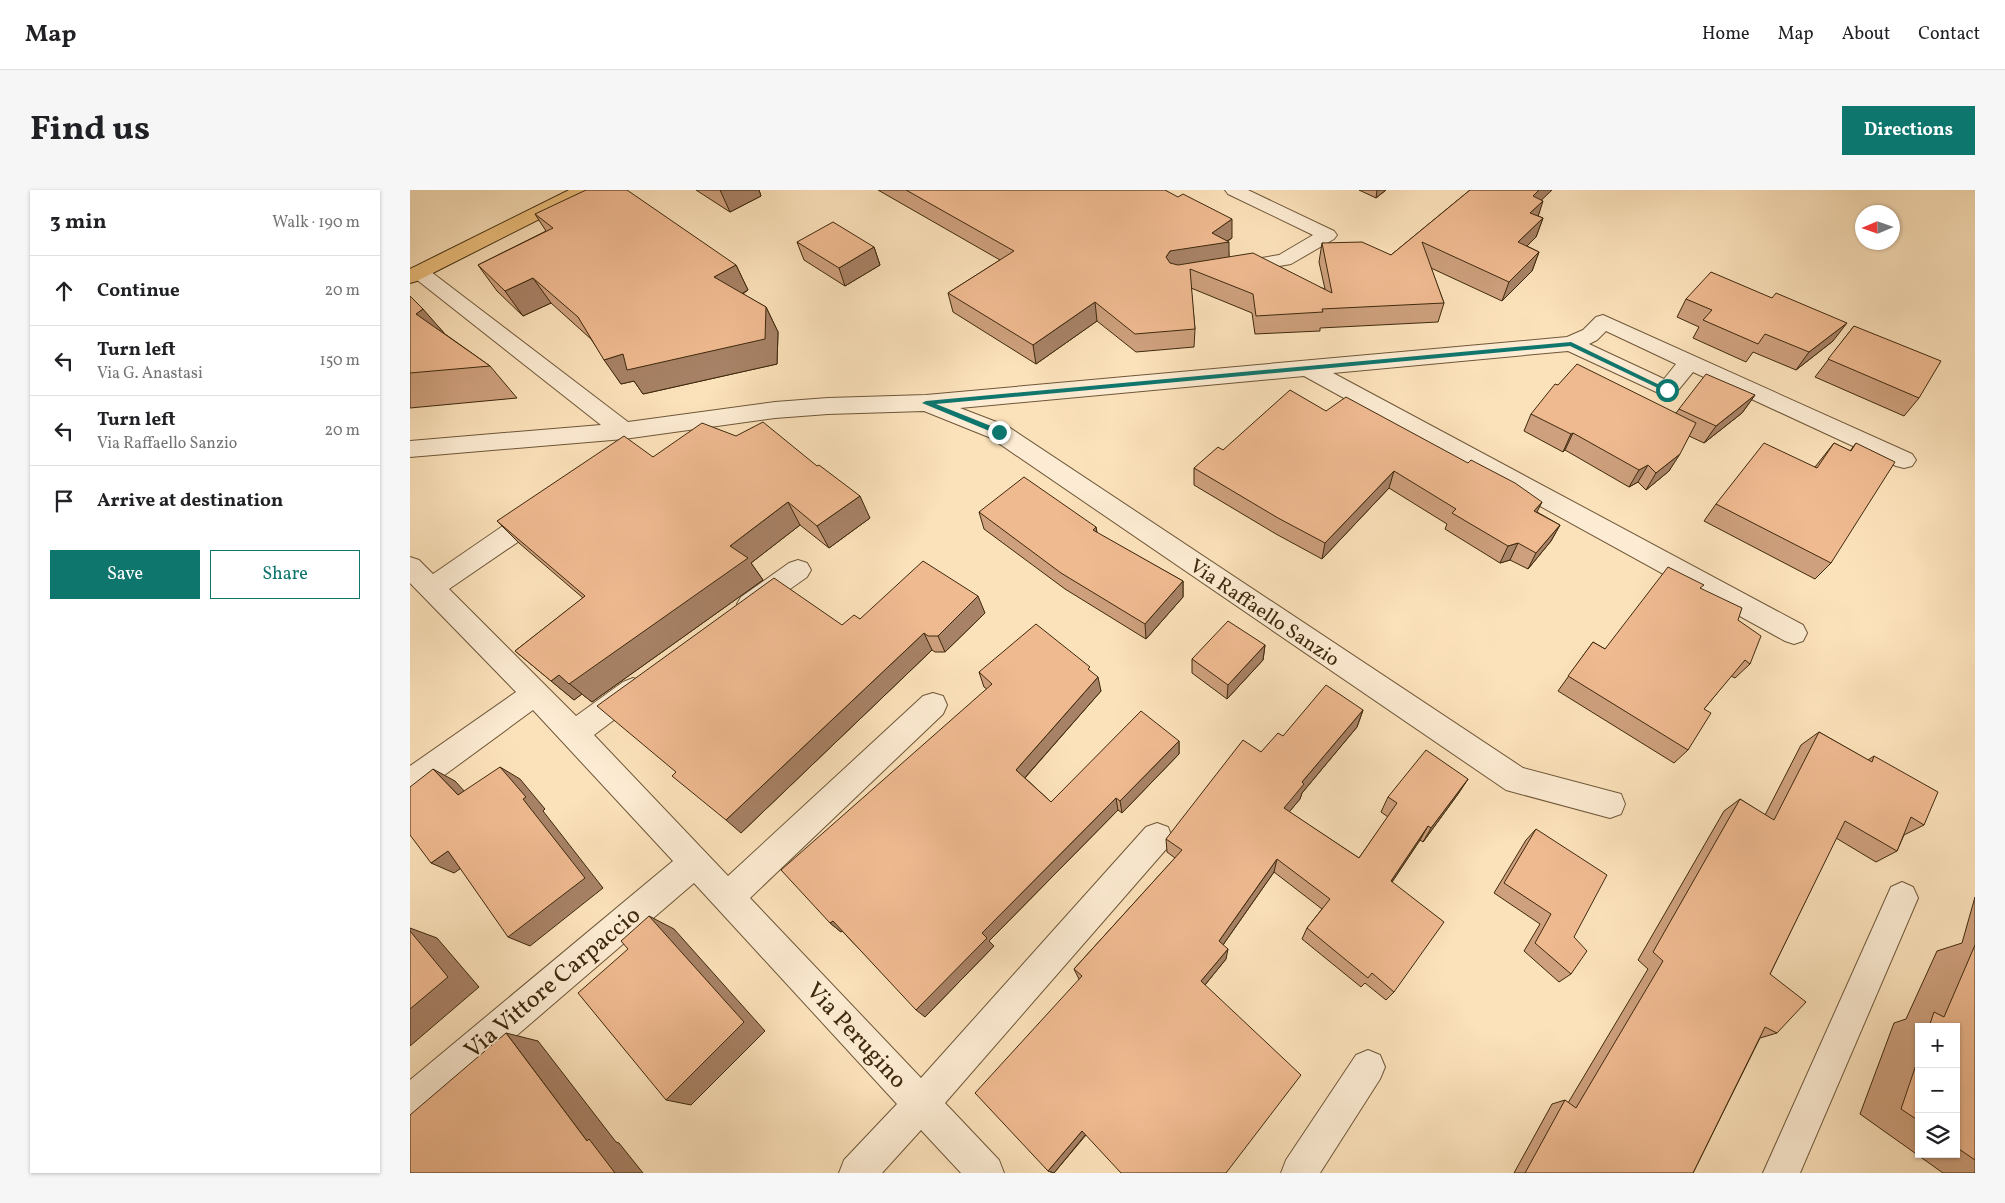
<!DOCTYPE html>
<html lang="en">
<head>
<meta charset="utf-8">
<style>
	:root { --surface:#fff; --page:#f6f6f6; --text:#202124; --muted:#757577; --line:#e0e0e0; --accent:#0f766e }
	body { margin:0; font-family:Vollkorn,serif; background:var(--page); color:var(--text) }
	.controls { position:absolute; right:15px; bottom:15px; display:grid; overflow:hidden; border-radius:0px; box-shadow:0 1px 4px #0004 }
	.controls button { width:45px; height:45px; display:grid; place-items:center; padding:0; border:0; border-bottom:1px solid var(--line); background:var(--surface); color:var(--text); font:25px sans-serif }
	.compass { position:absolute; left:1445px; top:15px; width:45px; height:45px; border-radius:50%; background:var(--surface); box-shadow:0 1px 4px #0004; rotate:268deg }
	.stop { position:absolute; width:15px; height:15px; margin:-11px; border:4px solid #0f766e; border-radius:50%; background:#fff }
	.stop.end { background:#0f766e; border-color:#fff; box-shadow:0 1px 5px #0008 }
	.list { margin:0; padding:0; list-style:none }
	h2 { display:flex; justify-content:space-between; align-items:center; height:65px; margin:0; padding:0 20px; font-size:21px }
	h2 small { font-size:16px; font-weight:400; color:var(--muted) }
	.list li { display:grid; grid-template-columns:32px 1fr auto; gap:15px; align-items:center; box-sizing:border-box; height:70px; padding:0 20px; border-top:1px solid var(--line) }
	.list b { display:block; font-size:19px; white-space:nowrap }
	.list p { margin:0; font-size:16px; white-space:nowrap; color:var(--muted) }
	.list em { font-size:16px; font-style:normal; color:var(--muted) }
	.actions { display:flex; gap:10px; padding:15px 20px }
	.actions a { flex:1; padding:11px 0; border:1px solid var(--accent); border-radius:0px; text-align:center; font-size:18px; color:var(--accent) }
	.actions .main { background:var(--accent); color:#fff }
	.icon { flex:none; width:28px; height:28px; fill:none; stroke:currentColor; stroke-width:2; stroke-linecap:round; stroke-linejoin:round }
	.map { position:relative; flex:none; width:1565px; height:983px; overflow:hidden; border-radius:0px }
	header { display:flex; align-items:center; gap:30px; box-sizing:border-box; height:70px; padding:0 25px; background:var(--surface); border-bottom:1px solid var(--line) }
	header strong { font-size:24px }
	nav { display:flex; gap:28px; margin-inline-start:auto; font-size:18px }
	.intro { display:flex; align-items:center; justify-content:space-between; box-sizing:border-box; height:120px; padding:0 30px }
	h1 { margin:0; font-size:35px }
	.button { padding:12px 22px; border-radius:0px; background:var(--accent); color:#fff; font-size:18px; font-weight:700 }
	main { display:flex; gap:30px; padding:0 30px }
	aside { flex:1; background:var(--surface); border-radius:0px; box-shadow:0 1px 4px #0004 }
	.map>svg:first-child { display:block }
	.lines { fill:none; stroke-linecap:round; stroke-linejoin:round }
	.minor-casing { stroke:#6e5738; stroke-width:2 }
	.major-casing { stroke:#3e290d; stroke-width:2 }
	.minor { fill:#fdecd3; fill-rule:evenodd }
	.major { fill:#eec17e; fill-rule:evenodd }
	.wall { fill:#cea07d; stroke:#3e290d; fill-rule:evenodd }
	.shaded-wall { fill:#a88266; stroke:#3e290d }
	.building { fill:#f0ba91; stroke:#3e290d }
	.route { fill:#0f766e }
	.labels { text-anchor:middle; stroke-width:4; stroke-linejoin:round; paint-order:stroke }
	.street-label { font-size:20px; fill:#3e290d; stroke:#fdecd3 }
	.near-street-label { font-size:24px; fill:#3e290d; stroke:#fdecd3 }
</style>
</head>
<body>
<header>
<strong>Map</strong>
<nav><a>Home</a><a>Map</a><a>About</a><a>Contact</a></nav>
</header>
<div class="intro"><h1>Find us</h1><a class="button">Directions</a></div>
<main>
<aside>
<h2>3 min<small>Walk · 190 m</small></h2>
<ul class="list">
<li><svg class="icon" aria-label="ahead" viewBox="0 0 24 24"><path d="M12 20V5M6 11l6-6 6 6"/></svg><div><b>Continue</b></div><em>20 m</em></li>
<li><svg class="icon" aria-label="left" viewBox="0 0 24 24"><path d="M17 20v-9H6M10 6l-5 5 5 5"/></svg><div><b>Turn left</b><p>Via G. Anastasi</p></div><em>150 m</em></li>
<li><svg class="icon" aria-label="left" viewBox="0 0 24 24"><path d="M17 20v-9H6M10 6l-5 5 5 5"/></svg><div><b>Turn left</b><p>Via Raffaello Sanzio</p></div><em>20 m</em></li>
<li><svg class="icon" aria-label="arrive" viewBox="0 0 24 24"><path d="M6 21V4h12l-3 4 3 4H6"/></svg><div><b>Arrive at destination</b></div></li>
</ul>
<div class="actions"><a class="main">Save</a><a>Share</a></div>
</aside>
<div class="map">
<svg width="1565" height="983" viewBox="0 0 1565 983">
	<rect width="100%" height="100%" fill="#fce2bb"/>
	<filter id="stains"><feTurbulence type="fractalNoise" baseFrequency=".004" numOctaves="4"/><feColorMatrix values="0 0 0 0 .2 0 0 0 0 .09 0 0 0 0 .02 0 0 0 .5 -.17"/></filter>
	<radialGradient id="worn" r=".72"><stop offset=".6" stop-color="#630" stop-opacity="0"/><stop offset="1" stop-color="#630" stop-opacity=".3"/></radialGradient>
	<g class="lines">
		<defs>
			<g id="minor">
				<path d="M815,0H838L924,41L927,45L924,49L881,74L823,84L816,82L813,78L816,74L869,65L903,45L818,4Z"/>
				<path d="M9,76L16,78L218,232L365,212L418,208L516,205L1157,147L1173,140L1186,127L1193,125L1502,264L1506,270L1502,276L1494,278L1486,276L1283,182L1265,204L1257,207L1158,161L923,183L1393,435L1397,443L1393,451L1384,454L1375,451L894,186L550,218L597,236L1113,578L1211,604L1215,614L1211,624L1200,628L1096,600L581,248L514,221L418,224L365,228L214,249L0,267V251L191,235L2,86L0,81L2,78ZM1196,141L1266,174L1254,189L1179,154L1187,150Z"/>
				<path d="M131,314L140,316L143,323L140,330L39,399L166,526L213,492L223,488L233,492L237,500L233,508L184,545L318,686L513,506L523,503L533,506L537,515L533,524L340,708L511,888L736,637L747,633L758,637L762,647L758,657L535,913L589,970L594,983H551L511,940L472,983H429L434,970L487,914L284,693L13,926L0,931V890L263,671L123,520L10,603L0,606V576L106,502L0,393V367L9,370L23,384L122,316Z"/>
				<path d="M388,370L397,373L401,380L397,387L349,421L340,425L331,421L327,414L331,407L379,373Z"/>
				<path d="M1492,692L1503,697L1508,708L1390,983H1353L1481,697Z"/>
				<path d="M958,860L970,865L975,877L970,889L910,983H871L876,970L946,865Z"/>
			</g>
			<path id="major" d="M159,0H182L179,4L7,91L0,93V79Z"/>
		</defs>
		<!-- minor casing -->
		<use href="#minor" class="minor-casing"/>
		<!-- major casing -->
		<use href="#major" class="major-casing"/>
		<!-- minor -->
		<use href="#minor" class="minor"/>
		<!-- major -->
		<use href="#major" class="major"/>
	</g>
	<!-- wall -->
	<g class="wall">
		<path d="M286,0H349L351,6L320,22Z"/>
		<path d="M468,0H755L822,48L818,51L819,67L915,99L909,72L912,53L981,65L1060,0L1132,10L1128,26L1133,28L1126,47L1117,56L1129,62L1122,81L1092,111L1021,78L1034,113L1028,132L910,138V141L845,144L842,123L781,98L785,139L784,157L726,162L687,131L626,174L543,122L538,103L590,70Z"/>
		<path d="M949,0H976L966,8Z"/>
		<path d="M125,24L326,75L338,100L333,104L356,117L368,142L367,174L233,204L224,191L211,194L181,149L141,113L113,126L87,101L68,75L136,41Z"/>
		<path d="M387,52L464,57L470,75L435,96L394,70Z"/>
		<path d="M0,106L35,144L80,176L107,208L0,218Z"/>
		<path d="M1276,109L1423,151L1386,180L1343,162L1336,172L1283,148L1289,137L1267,127Z"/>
		<path d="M1444,136L1509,208L1494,226L1405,187Z"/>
		<path d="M1345,205L1332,223L1294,253L1279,246L1259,281L1236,300L1228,292L1219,297L1155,260L1153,262L1114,241L1121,224L1266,223L1269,219Z"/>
		<path d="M916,221L1127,322L1150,335L1141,351L1118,379L1100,370L1090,373L1035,339L1037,334L979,298L912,369L866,344L784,295V278L813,260Z"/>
		<path d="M1424,253L1440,261L1446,253L1421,373L1405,389L1294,331L1306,314L1405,277Z"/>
		<path d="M243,267L460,328L419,358L390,335L341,373L353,390L182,512L172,504L164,510L105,461L173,408L109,353L87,331Z"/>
		<path d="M569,322L686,337L687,343L773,391V407L736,449L655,399L574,339Z"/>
		<path d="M1291,399L1328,430L1340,474L1325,488L1321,486L1294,519L1278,560L1264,573L1148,501L1183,452L1195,459Z"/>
		<path d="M575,423L535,462H525L522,460L331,643L432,435L450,429Z"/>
		<path d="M855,455L853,470L817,509L782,483V469Z"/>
		<path d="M680,481L691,501L615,588L641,612L769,551V564L712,623L708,620L579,751L584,756L515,827L432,741L431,742L420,733L577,499L574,497L569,482Z"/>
		<path d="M953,520L947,537L892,603L890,609L879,622L949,668L978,627L971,622L978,607L1058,589L1048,604L1013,652L1010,650L982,692L984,802L976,810L955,793L951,797L892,749L897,738L912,719L864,682L813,755L816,769L795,795L676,945L644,983L638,981L669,789L664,779L765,668L757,662L756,649L851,562L873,546Z"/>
		<path d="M1409,542L1458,570L1464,566L1514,635L1494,645L1487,661L1466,672L1426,648L1360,784L1367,843L1350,848L1283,983H1104L1142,914L1155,910L1158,913L1238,779L1228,770L1314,621L1330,609L1355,625L1391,555Z"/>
		<path d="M1126,639L1164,747L1161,784L1149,792L1114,761L1130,734L1084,703L1116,650Z"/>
		<path d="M1565,707V983H1533L1450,924L1484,833L1496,829L1527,761L1552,753ZM1509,837H1546V964H1509Z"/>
	</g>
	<!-- shaded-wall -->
	<g class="shaded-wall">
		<path d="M310,0H349L351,6L320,22Z"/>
		<path d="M967,0H976L966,8Z"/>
		<path d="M1129,0H1142L1116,25L1123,6Z"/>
		<path d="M1133,11L1127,30L1120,23Z"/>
		<path d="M1133,28L1126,47L1102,71L1108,52Z"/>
		<path d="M822,29V48L815,52H819V71L760,80L756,67L760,61L802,43Z"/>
		<path d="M464,57L470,75L435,96L429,78Z"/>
		<path d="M1129,62L1122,81L1092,111L1099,92Z"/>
		<path d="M326,75L338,100L317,112L304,87Z"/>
		<path d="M123,88L141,113L113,126L95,101Z"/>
		<path d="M685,112L687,131L626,174L623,155Z"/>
		<path d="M356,117L368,142L367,174L233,204L224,191L211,194L194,170Z"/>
		<path d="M13,119L41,151L6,124Z"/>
		<path d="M1437,133L1423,151L1386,180L1399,162Z"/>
		<path d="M1345,205L1332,223L1294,253L1306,236Z"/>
		<path d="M1163,243L1155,260L1153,262L1161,244Z"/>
		<path d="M1270,264L1259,281L1236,300L1246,283Z"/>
		<path d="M1238,275L1228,292L1219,297L1229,280Z"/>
		<path d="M984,281L979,298L912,369L915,353Z"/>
		<path d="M450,306L460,328L419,358L407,336Z"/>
		<path d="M378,312L390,335L341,373L353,390L182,512L159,494L320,356Z"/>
		<path d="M1132,312L1124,328V321Z"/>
		<path d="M1150,335L1141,351L1118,379L1126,363Z"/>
		<path d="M686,337L689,354L683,340Z"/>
		<path d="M1108,353L1100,370L1090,373L1098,356Z"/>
		<path d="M773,391V407L736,449L735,434Z"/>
		<path d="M568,406L575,423L535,462L528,446Z"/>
		<path d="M514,443L522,460L331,643L316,630Z"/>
		<path d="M855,455L853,470L817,509L818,495Z"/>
		<path d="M149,485L172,504L164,510L141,491Z"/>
		<path d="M688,487L691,501L611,592L606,580Z"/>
		<path d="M953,520L947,537L892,603L890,609L870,633L874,618L892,592Z"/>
		<path d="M769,551V564L712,623L710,611Z"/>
		<path d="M90,577L110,589L135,619L133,621L193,698L120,756L98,747Z"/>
		<path d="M23,579L45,591L69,617L48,605Z"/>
		<path d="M1058,589L1048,604L1013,652L1021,638Z"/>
		<path d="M706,608L708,620L579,751L584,756L515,827L506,820L572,743Z"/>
		<path d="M1018,636L1010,650L974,704L981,691Z"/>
		<path d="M38,661L60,672L44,683L21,673Z"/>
		<path d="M867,669L864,682L808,762L809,751Z"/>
		<path d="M239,726L264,739L355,841L281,915L256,910Z"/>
		<path d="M423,731L434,740L431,742L420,733Z"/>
		<path d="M0,738L27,748L69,797L0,856Z"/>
		<path d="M818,759L816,769L790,801L791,791Z"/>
		<path d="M96,843L128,851L206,952L209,953L233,983H205L177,951Z"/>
		<path d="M672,941L676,944L644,983L638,981Z"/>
	</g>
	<!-- building -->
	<g class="building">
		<path d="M176,0H217L326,75L304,87L356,117L355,149L217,180L213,164L194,170L168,127L123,88L95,101L68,75L143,38L125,24Z"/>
		<path d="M496,0H755L768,7L773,4L822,29L802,43L819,52L760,61L756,67L760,73L768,75L843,63L922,103L912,53L952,52L981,65L1060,0H1129L1123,6L1133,11L1120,23L1133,28L1108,52L1129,62L1099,92L1012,52L1034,113L912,119L913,122L846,126L843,104L780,79L785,139L725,144L685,112L623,155L538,103L604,61Z"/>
		<path d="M423,32L464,57L429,78L387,52Z"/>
		<path d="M1301,82L1362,108L1366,103L1437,133L1399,162L1355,144L1348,154L1293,130L1302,120L1276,109Z"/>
		<path d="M0,106L13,119L6,124L80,176L0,183Z"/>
		<path d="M1444,136L1531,171L1509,208L1418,169Z"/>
		<path d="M1167,174L1286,233L1270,264L1246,283L1238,275L1229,280L1163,243L1161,244L1121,224L1145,194L1148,195Z"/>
		<path d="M1296,184L1345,205L1306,236L1269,219Z"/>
		<path d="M880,200L916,221L936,207L1058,273L1061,270L1105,293L1132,312L1124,321L1150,335L1126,363L1108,353L1098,356L1042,323L1046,319L984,281L915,353L868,328L784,278L808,257L813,260Z"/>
		<path d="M353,232L407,276L409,275L450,306L407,336L378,312L320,356L338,368L159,494L149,485L141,491L105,461L175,406L87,331L214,246L243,267L292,233L326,246Z"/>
		<path d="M1354,253L1407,278L1424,253L1441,261L1446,253L1485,272L1421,373L1306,314Z"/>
		<path d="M614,287L686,337L683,340L773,391L735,434L651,383L569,322Z"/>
		<path d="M513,371L568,406L528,446H518L514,443L316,630L262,586L266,582L187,516L364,388L432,435L444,425L450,429Z"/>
		<path d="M1258,377L1294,395L1290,398L1332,418L1328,430L1351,446L1340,474L1335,470L1294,519L1301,523L1278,560L1158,486L1183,452L1195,459Z"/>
		<path d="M818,431L855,455L818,495L782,469Z"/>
		<path d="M626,434L680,477L678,479L688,487L606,580L641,612L731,521L769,551L710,611L706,608L572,743L577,748L506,820L423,731L420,733L371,680L582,494L569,482Z"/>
		<path d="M916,495L953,520L892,592L894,594L874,618L949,668L987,613L978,607L1016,560L1058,589L1021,638L1018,636L981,691L1034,732L984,802L962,783L958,788L897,738L920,709L867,669L809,751L818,759L791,791L891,885L816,983H711L672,941L638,981L565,903L672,786L664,779L772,660L756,649L833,550L851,562L868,543L873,546Z"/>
		<path d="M1409,542L1462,572L1464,566L1528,602L1514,635L1501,627L1487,661L1435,631L1360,784L1396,812L1367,843L1355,837L1283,983H1115L1155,910L1166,918L1253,771L1243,762L1330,609L1364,630Z"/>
		<path d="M90,577L116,607L113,609L175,688L98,747L38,661L21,673L0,645V597L23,579L48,605Z"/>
		<path d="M1126,639L1197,685L1164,747L1177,761L1161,784L1125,753L1141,724L1094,693Z"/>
		<path d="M239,726L334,832L256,910L168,803L218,759L211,751Z"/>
		<path d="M0,741L38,787L0,819Z"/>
		<path d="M1565,755V970L1546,957V837H1519L1524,822L1534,827Z"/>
		<path d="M96,843L177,951L179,949L205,983H0V925Z"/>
		<path d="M1509,866V931L1491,919Z"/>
	</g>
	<!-- route -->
	<path class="route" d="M1161,152L1260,200L1254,201L1160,156L526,214L591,240L592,242L589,245L512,213L516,211Z"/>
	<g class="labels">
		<!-- street labels -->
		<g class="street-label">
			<text transform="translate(855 422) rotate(34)" y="7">Via Raffaello Sanzio</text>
		</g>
		<!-- near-street labels -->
		<g class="near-street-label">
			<text transform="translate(142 792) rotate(-40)" y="8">Via Vittore Carpaccio</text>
			<text transform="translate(447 845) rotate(47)" y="8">Via Perugino</text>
		</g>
	</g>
	<rect width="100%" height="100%" filter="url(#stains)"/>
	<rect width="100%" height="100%" fill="url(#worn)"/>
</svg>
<div class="controls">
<button>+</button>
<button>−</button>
<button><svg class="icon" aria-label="layers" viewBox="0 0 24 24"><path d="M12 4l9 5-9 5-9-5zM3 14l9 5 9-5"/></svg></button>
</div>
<svg class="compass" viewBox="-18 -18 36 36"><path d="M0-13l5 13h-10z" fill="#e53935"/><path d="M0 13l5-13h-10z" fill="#757577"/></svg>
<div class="stop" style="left:1257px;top:200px"></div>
<div class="stop end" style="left:589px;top:242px"></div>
</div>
</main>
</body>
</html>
